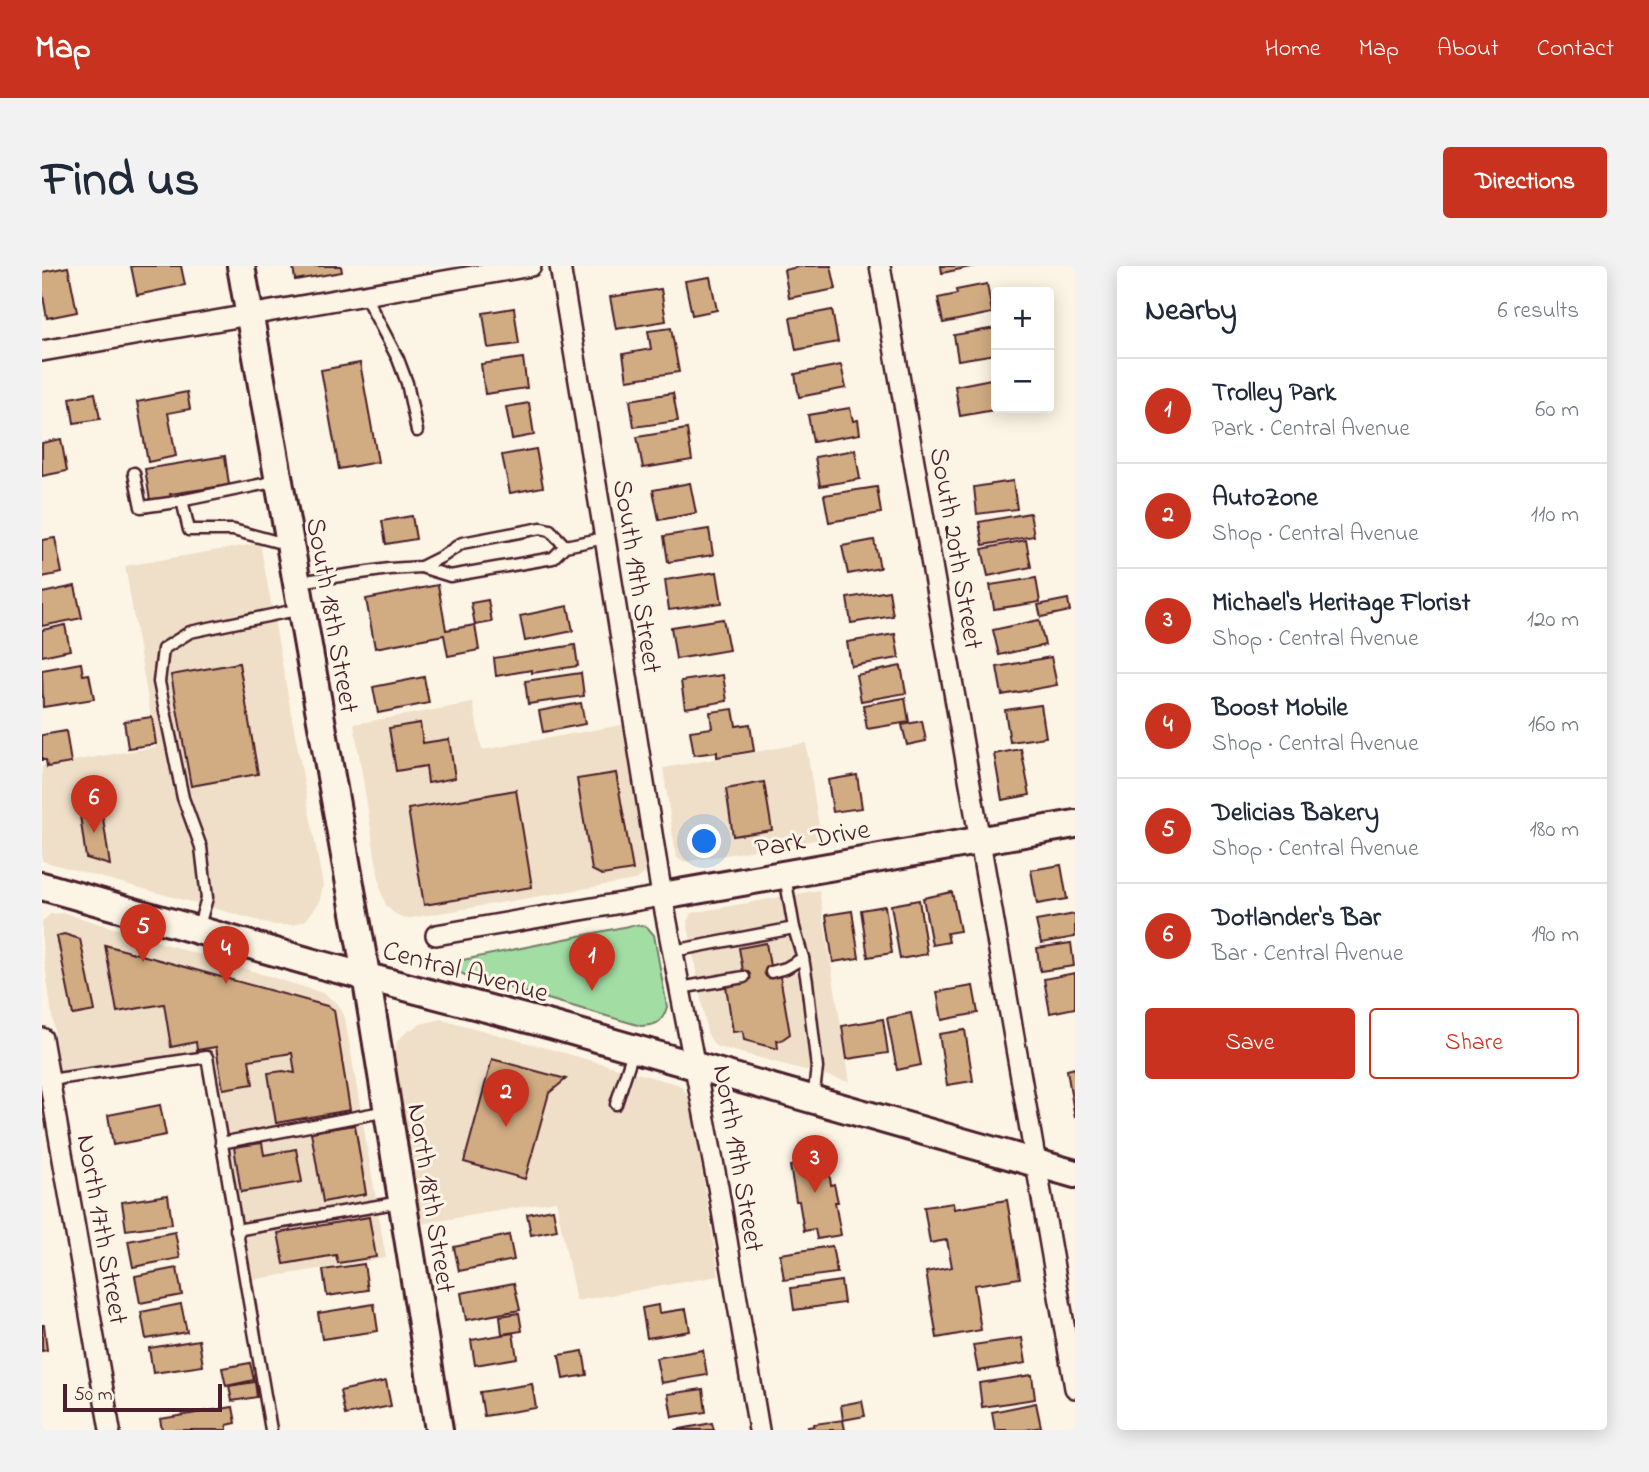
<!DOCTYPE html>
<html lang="en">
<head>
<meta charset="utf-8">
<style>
	:root { --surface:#fff; --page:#f2f2f3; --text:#1f2937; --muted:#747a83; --line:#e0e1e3; --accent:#c8321e }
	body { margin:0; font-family:"Indie Flower",sans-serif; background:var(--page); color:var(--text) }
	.controls { position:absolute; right:21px; top:21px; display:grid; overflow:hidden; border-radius:7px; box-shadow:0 4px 18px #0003 }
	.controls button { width:63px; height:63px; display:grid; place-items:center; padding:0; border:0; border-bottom:2px solid var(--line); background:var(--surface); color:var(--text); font:35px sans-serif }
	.scale { position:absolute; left:21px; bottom:18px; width:159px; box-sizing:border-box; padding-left:7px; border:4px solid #4a1f2b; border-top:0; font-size:19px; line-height:24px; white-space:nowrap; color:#4a1f2b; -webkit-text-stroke:5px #fcf5e5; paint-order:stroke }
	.you { position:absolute; left:663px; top:576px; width:24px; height:24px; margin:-18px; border:5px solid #fff; border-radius:50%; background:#1a73e8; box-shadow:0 0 0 10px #1a73e833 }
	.badge { display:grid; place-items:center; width:46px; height:46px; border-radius:50%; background:var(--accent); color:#fff; font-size:23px; font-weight:700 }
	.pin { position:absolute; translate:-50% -58px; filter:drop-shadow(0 2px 4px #0008) }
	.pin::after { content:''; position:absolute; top:37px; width:24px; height:21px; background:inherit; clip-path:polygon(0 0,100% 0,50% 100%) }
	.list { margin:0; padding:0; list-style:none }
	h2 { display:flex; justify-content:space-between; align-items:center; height:91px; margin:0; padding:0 28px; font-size:30px }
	h2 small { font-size:23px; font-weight:400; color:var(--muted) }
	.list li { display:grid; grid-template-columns:46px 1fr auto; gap:21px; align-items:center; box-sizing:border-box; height:105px; padding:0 28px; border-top:2px solid var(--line) }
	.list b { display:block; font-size:26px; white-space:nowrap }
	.list p { margin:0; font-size:23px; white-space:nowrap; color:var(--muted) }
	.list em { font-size:23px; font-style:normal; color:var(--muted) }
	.actions { display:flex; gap:14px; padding:21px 28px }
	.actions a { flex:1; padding:16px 0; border:2px solid var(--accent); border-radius:7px; text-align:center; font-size:24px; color:var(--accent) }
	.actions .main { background:var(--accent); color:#fff }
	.map { position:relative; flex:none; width:1033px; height:1164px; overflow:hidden; border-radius:7px }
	header { display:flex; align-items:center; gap:42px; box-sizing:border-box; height:98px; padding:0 35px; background:var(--accent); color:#fff }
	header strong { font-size:33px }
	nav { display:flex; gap:38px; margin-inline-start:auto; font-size:24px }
	.intro { display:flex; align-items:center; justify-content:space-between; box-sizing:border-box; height:168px; padding:0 42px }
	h1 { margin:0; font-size:49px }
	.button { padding:18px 32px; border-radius:7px; background:var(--accent); color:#fff; font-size:24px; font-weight:700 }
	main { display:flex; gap:42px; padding:0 42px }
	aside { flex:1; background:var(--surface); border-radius:7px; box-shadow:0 4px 18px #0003 }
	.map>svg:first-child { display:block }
	.built { fill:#efdfc8 }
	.green { fill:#a2dea4; stroke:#767e68; stroke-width:2 }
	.building { fill:#d1ac83; stroke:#4a1f2b; stroke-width:2 }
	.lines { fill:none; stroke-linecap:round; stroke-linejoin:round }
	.service-casing { stroke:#4a1f2b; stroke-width:15 }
	.minor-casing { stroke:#4a1f2b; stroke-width:24 }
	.secondary-casing { stroke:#4a1f2b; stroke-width:32 }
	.service { stroke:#fcf5e5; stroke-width:10 }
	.minor { stroke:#fcf5e5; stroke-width:19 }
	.secondary { stroke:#fcf5e5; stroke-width:26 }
	.labels { text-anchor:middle; stroke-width:6; stroke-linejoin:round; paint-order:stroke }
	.street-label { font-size:28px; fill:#4a1f2b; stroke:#fcf5e5 }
</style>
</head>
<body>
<header>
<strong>Map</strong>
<nav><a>Home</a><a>Map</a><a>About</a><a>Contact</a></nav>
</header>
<div class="intro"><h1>Find us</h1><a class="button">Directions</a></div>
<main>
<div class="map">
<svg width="1033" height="1164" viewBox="0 0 1033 1164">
	<rect width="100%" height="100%" fill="#fcf5e5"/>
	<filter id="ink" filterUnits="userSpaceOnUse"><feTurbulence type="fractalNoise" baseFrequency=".0143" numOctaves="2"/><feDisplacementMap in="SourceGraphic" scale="14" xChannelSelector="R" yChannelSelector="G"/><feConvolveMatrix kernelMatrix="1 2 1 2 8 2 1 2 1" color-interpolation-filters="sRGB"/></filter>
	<g filter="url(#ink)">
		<!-- built -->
		<g class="built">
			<path d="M218,277L281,620L277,637L264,654L252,659H232L0,595V500L114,481L83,300Z"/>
			<path d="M431,437L440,484L585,458L607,598L602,608L593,614L363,653L352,647L344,640L339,626L312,458Z"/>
			<path d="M764,477L779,573L641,596L634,591L621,502Z"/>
			<path d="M777,624L808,816L673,780L665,767L645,655L649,647Z"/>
			<path d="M23,647L281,727L296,738L303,752L344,992L210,1014L171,784L18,807L0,677V656L8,648Z"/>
			<path d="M399,753L638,819L645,828L650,843L677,1010L534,1035L514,935L379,958L352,791L355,775L366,765L379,758Z"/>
		</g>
		<!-- green -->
		<path class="green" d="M591,659L605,661L612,669L625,741C620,757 615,759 599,760L423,709C417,707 415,702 416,696L421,694Z"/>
		<!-- building -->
		<g class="building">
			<path d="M89,0H139L143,19L95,29Z"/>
			<path d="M251,0H299L300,6L253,14Z"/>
			<path d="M761,0H789L794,23L747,32L742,4Z"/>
			<path d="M899,0H933L900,7Z"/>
			<path d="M26,1L35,46L5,52L0,25V6Z"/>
			<path d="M668,11L675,44L650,49L643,15Z"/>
			<path d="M945,18L950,47L901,57L896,32L915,28L914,24Z"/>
			<path d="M619,23L624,55L574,63L568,31Z"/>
			<path d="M472,42L477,78L446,82L441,47Z"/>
			<path d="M790,44L796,76L754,84L748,52Z"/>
			<path d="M629,62L637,106L585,114L581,88L609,83L606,65Z"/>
			<path d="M954,62V88L916,94L912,69Z"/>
			<path d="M481,92L485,122L443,128L439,98Z"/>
			<path d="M318,97L336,196L297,203L279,104Z"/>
			<path d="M799,99L804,122L757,131L753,108Z"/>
			<path d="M954,112V142H963L918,150L913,120Z"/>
			<path d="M145,126L148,143L126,147L134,190L106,196L95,136Z"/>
			<path d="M53,127L58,153L32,157L28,132Z"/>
			<path d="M631,127L636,155L592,161L588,134Z"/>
			<path d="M487,137L492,169L470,173L464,141Z"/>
			<path d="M808,142L811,155L816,154L818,168L771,176L766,149Z"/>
			<path d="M645,163L650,194L601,202L595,171Z"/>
			<path d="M19,173L25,205L0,210V177Z"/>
			<path d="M494,183L501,221L468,227L460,189Z"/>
			<path d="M813,184L818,213L778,220L773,191Z"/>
			<path d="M183,190L187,219L128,228L129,231L108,234L103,203Z"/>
			<path d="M971,215L975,243L935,248L932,221Z"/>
			<path d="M648,217L654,247L617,254L611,224Z"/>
			<path d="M835,221L839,247L787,256L782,229Z"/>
			<path d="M988,247L992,270L941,279L937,256Z"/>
			<path d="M370,250L374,273L344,278L340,255Z"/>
			<path d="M667,263L671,289L626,296L622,270Z"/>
			<path d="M13,272L20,307L0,311V274Z"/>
			<path d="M832,274L838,302L806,308L800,280Z"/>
			<path d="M984,274L989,301L946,310L940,283Z"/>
			<path d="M675,306L680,337L627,344L623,314Z"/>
			<path d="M994,312L998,336L952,343L948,319Z"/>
			<path d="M396,319L404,364L433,359L437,384L406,390L402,369L333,382L324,333Z"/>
			<path d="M33,320L40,352L0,360V327Z"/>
			<path d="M847,325L851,350L809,357L805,332Z"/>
			<path d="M1026,333L1028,345L999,351L996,339Z"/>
			<path d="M446,334L450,356L433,359L429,337Z"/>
			<path d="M526,340L531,365L483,375L478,350Z"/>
			<path d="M681,353L687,384L634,393L629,361Z"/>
			<path d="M997,354L1003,379L957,389L951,364Z"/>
			<path d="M23,359L28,384L0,390V364Z"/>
			<path d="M853,368L857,392L809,400L805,376Z"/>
			<path d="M533,379L536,400L490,407V404L454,410L452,392Z"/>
			<path d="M1009,391L1015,419L960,429L955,401Z"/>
			<path d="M39,397L41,409L47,408L52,433L1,441L0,404Z"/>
			<path d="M197,397L216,508L149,520L129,409Z"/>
			<path d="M859,400L864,427L819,435L814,409Z"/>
			<path d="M539,407L542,430L486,438L483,415Z"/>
			<path d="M681,409L685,435L643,442L639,415Z"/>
			<path d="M382,411L387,437L336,447L331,421Z"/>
			<path d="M863,432L867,456L825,463L821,439Z"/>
			<path d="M539,437L543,458L501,466L497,445Z"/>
			<path d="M999,439L1004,471L968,476L963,444Z"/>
			<path d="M691,443L694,460L708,458L712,485L675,491V486L652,489L648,465L670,462L668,446Z"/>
			<path d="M110,451L114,478L86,482L82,455Z"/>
			<path d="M880,455L884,475L865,479L860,459Z"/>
			<path d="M378,457L381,477L407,473L413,512L386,517L384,500L354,505L347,462Z"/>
			<path d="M24,465L29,497L5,501L4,494H0V469Z"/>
			<path d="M979,483L988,529L960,534L952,488Z"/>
			<path d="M574,507L591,604L560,609L550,604L535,513Z"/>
			<path d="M815,509L820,542L791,546L786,514Z"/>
			<path d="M722,516L730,564L691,570L684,523Z"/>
			<path d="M474,524L490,621L382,639L366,543Z"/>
			<path d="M59,539L68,599L44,592L37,542Z"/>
			<path d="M1019,599L1025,633L995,638L989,604Z"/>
			<path d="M910,626L918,665L905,667L907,676L890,679L881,632Z"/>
			<path d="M877,634L885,688L858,693L849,639Z"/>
			<path d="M843,640L850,687L826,691L819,644Z"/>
			<path d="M810,645L817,692L791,696L784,649Z"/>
			<path d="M1033,648V671L999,677L994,655Z"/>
			<path d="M22,668L38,673L53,745L31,749L15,670Z"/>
			<path d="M724,677L730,712L738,710L748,768L738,775L735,774L736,783L702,774L701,765L691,766L684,720L703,716L697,682Z"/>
			<path d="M1029,677L1032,700L998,705L995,682Z"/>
			<path d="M63,679L285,740L292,744L308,844L234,857L226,807L241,805L253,807L250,787L207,794L211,818L181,823L174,781L155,784L154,776L129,781L122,738L75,746Z"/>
			<path d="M1033,707V742L1008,747L1002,713Z"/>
			<path d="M931,720L936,747L900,754L895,726Z"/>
			<path d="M869,747L879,799L855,804L845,752Z"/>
			<path d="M841,753L846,787L805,793L800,760Z"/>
			<path d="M923,764L931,815L905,819L897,768Z"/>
			<path d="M450,793L524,813L507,827L483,913L422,896Z"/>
			<path d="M1033,802V852L1025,804Z"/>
			<path d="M118,839L124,869L71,879L66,849Z"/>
			<path d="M313,859L324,928L281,936L269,866Z"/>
			<path d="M220,877L222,889L254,883L260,916L199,926L192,881Z"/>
			<path d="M785,893L789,919L792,918L796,936H793L799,969L775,973L773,963L762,965L757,935H754L748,900Z"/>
			<path d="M126,929L130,958L84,964L80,936Z"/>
			<path d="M965,934L978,1012L932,1019L939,1064L895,1072L884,1006L910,1001L905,974L888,977L882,941L911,937L912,943Z"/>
			<path d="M511,943L515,964L489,969L485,948Z"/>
			<path d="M327,951L334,991L296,997L294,989L242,998L236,967Z"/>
			<path d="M133,966L138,992L91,1001L86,975Z"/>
			<path d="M467,969L472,994L417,1005L412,981Z"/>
			<path d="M790,980L795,1007L742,1014L738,988Z"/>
			<path d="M322,998L326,1024L285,1030L281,1004Z"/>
			<path d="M135,1002L140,1029L98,1037L93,1010Z"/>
			<path d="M799,1015L802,1037L752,1044L749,1022Z"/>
			<path d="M472,1017L478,1044L424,1054L419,1027Z"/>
			<path d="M139,1038L145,1066L104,1073L99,1046Z"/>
			<path d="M332,1038L336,1065L280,1073L276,1047Z"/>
			<path d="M616,1039L617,1047L644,1043L648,1065L605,1072L600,1042Z"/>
			<path d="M477,1047L480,1065L460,1068L458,1050Z"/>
			<path d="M0,1059H2L5,1084L0,1085Z"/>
			<path d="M471,1067L475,1092L433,1099L429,1074Z"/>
			<path d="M980,1072L984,1097L936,1105L931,1079Z"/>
			<path d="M157,1074L161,1100L111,1107L107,1082Z"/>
			<path d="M661,1084L665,1109L619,1117L614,1092Z"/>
			<path d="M541,1085L545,1109L521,1113L517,1089Z"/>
			<path d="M208,1097L212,1114L184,1120L180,1102Z"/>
			<path d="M990,1109L993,1133L940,1141L937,1117Z"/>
			<path d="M344,1115L349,1140L303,1149L298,1125Z"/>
			<path d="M213,1116L215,1131L190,1135L187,1120Z"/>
			<path d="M490,1118L494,1142L442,1150L438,1126Z"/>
			<path d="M661,1123L664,1146L630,1151L626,1128Z"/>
			<path d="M820,1135L823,1150L801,1154L799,1139Z"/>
			<path d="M994,1137L999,1161L984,1164H953L950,1146Z"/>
			<path d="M191,1141L194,1157L185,1159V1164H120L118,1153Z"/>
			<path d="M801,1154L803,1164H767L766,1161L772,1160V1158Z"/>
			<path d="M670,1157L672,1164H633Z"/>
		</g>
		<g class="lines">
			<defs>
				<g id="service">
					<path d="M323,30L356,93L365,117L375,165"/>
					<path d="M92,207L99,241L128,237L236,215"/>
					<path d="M140,234L147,264H191L247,279"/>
					<path d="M379,301L408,310L511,292L523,280L563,272"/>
					<path d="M256,316L347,303L379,301L401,290L420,277L499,262L508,264L523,280"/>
					<path d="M743,610L752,662L761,692L765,716L775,802L771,833"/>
					<path d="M156,663L165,632L159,581L141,532L117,416L121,383L148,366L259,343"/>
					<path d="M631,685L752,662"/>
					<path d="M729,706L744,702L761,692"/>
					<path d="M638,722L702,711"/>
					<path d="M8,814L165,791L229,1164"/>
					<path d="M574,838L592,783"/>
					<path d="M179,877L345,845"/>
					<path d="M194,964L359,936"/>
				</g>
				<g id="minor">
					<path d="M518,0L563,272L620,630L676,921L717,1164"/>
					<path d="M838,0L1033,1122"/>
					<path d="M0,85L489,0"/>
					<path d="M394,669L620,630"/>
					<path d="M0,772L68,1164"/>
				</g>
				<g id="secondary">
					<path d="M199,0L324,709L397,1164"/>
					<path d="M0,620L272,697L509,759L1033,908"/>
					<path d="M620,630L1033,558"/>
				</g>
			</defs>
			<!-- service casing -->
			<use href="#service" class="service-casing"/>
			<!-- minor casing -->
			<use href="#minor" class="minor-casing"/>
			<!-- secondary casing -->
			<use href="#secondary" class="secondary-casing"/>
			<!-- service -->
			<use href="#service" class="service"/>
			<!-- minor -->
			<use href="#minor" class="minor"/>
			<!-- secondary -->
			<use href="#secondary" class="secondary"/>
		</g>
	</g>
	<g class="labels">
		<!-- street labels -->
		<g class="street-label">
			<text transform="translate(916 282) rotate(80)" y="10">South 20th Street</text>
			<text transform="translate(597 310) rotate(81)" y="10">South 19th Street</text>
			<text transform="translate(292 349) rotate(80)" y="10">South 18th Street</text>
			<text transform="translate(770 571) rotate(-10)" y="10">Park Drive</text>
			<text transform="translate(424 704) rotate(15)" y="10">Central Avenue</text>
			<text transform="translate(698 892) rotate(80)" y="10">North 19th Street</text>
			<text transform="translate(391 932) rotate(81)" y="10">North 18th Street</text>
			<text transform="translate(62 963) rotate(80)" y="10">North 17th Street</text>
		</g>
	</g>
</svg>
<div class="controls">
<button>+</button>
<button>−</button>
</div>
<div class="scale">50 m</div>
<div class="you"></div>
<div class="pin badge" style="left:550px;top:725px">1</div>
<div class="pin badge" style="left:464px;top:861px">2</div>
<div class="pin badge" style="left:773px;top:927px">3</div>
<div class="pin badge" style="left:184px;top:718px">4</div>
<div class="pin badge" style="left:101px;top:696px">5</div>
<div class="pin badge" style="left:52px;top:567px">6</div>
</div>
<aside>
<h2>Nearby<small>6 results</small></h2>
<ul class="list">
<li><span class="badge">1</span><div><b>Trolley Park</b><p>Park · Central Avenue</p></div><em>60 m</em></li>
<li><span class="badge">2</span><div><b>AutoZone</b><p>Shop · Central Avenue</p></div><em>110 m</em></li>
<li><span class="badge">3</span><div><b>Michael's Heritage Florist</b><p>Shop · Central Avenue</p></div><em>120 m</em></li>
<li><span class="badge">4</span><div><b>Boost Mobile</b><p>Shop · Central Avenue</p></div><em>160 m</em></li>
<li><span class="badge">5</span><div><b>Delicias Bakery</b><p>Shop · Central Avenue</p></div><em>180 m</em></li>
<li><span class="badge">6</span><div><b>Dotlander's Bar</b><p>Bar · Central Avenue</p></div><em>190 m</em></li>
</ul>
<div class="actions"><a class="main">Save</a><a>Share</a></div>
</aside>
</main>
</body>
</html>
